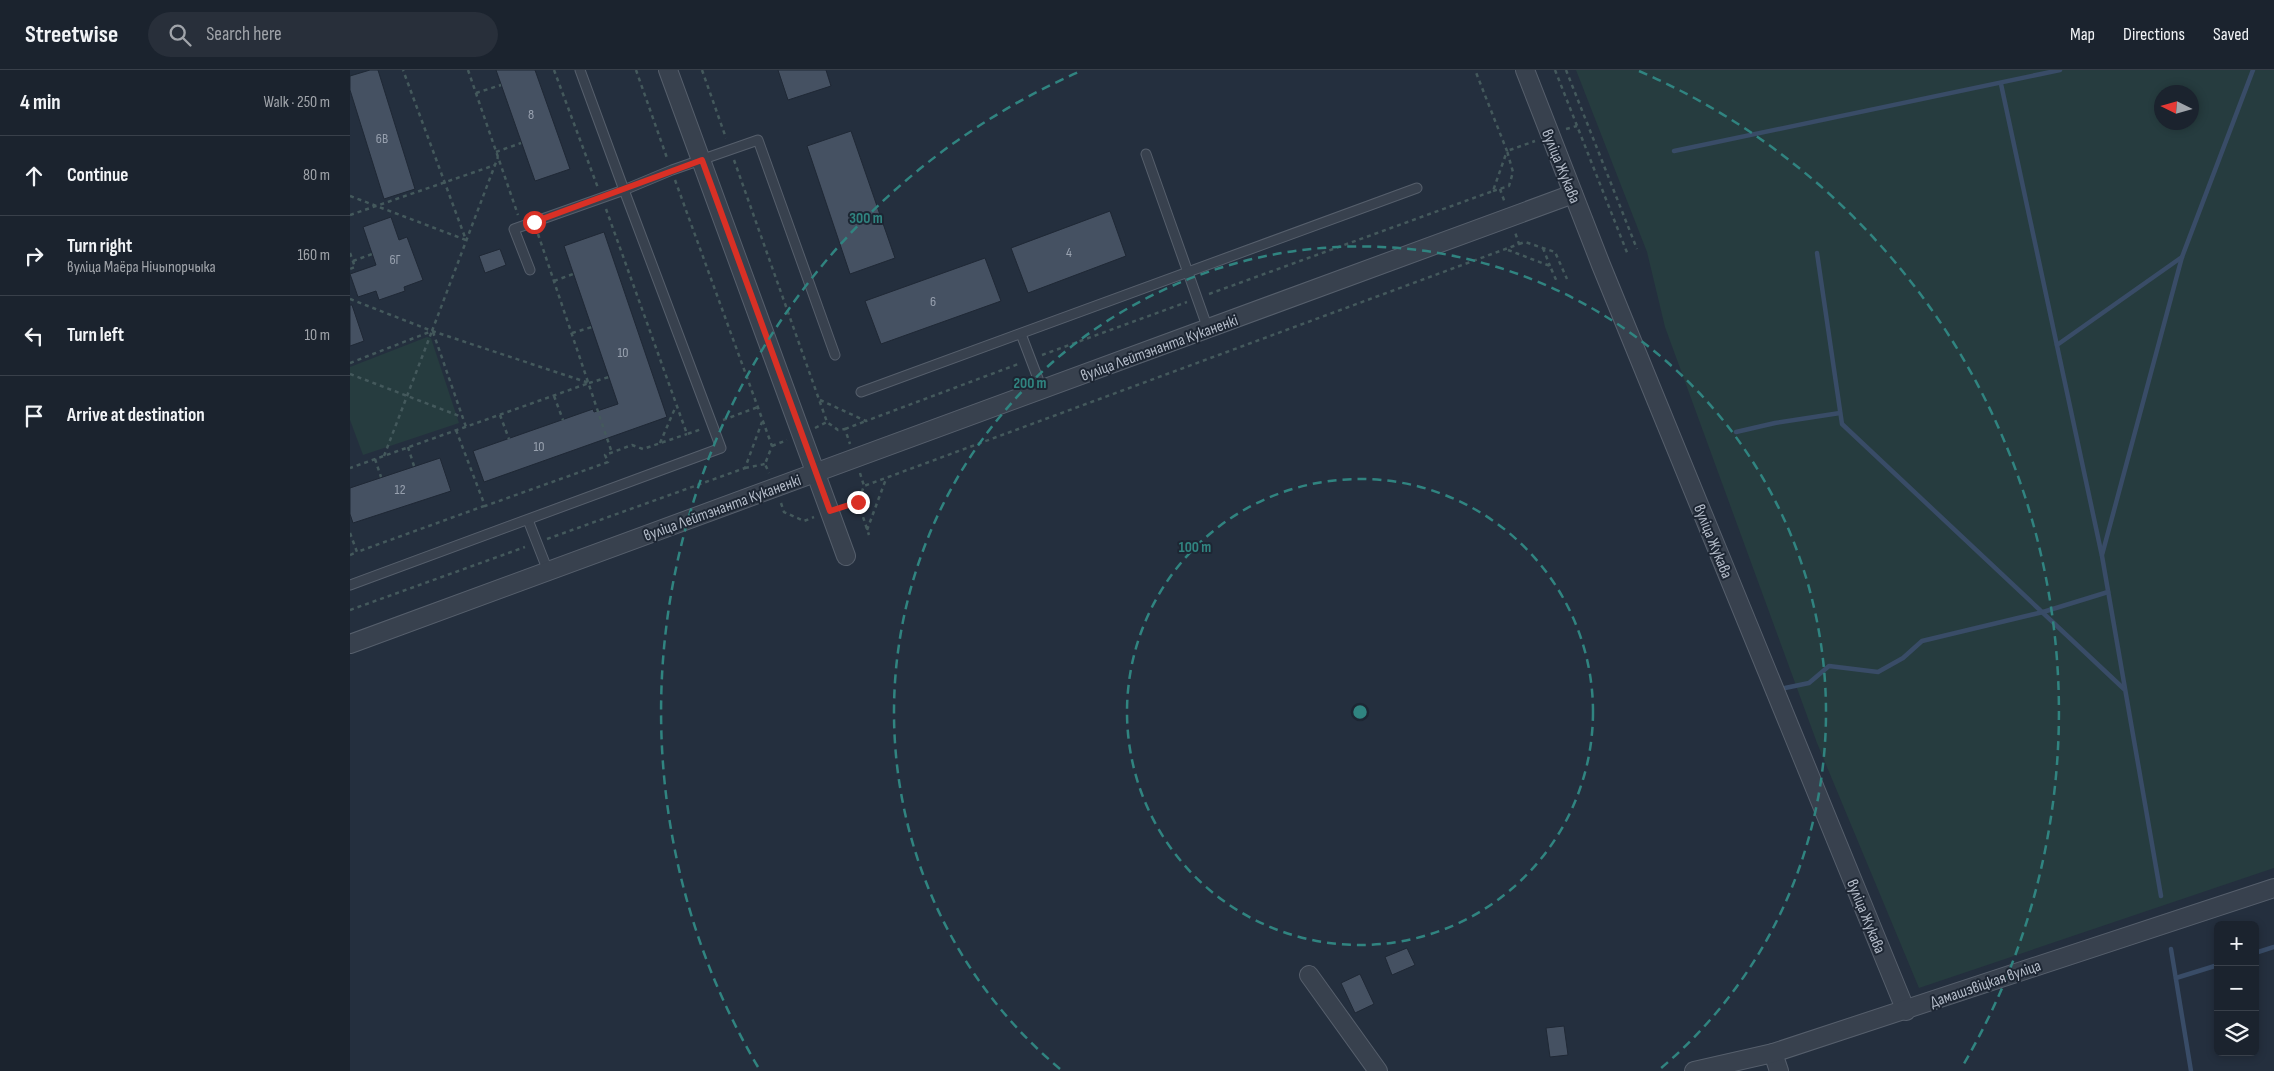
<!DOCTYPE html>
<html lang="en">
<head>
<meta charset="utf-8">
<style>
	:root { --surface:#1b232e; --page:#282f3a; --text:#f1f3f6; --muted:#a0a4aa; --line:#39404a }
	body { margin:0; font-family:"Sofia Sans Condensed",sans-serif; background:var(--page); color:var(--text) }
	.controls { position:absolute; right:15px; bottom:15px; display:grid; overflow:hidden; border-radius:8px; box-shadow:0 2px 8px #0003 }
	.controls button { width:45px; height:45px; display:grid; place-items:center; padding:0; border:0; border-bottom:1px solid var(--line); background:var(--surface); color:var(--text); font:25px sans-serif }
	.compass { position:absolute; left:1804px; top:15px; width:45px; height:45px; border-radius:50%; background:var(--surface); box-shadow:0 2px 8px #0003; rotate:275deg }
	.stop { position:absolute; width:15px; height:15px; margin:-11px; border:4px solid #d93025; border-radius:50%; background:#fff }
	.stop.end { background:#d93025; border-color:#fff; box-shadow:0 1px 5px #0008 }
	.list { margin:0; padding:0; list-style:none }
	h2 { display:flex; justify-content:space-between; align-items:center; height:65px; margin:0; padding:0 20px; font-size:21px }
	h2 small { font-size:16px; font-weight:400; color:var(--muted) }
	.list li { display:grid; grid-template-columns:32px 1fr auto; gap:15px; align-items:center; box-sizing:border-box; height:80px; padding:0 20px; border-top:1px solid var(--line) }
	.list b { display:block; font-size:19px; white-space:nowrap }
	.list p { margin:0; font-size:16px; white-space:nowrap; color:var(--muted) }
	.list em { font-size:16px; font-style:normal; color:var(--muted) }
	.icon { flex:none; width:28px; height:28px; fill:none; stroke:currentColor; stroke-width:2; stroke-linecap:round; stroke-linejoin:round }
	.map { position:relative; flex:none; width:1924px; height:1001px; overflow:hidden }
	header { display:flex; align-items:center; gap:30px; box-sizing:border-box; height:70px; padding:0 25px; background:var(--surface); border-bottom:1px solid var(--line) }
	header strong { font-size:24px }
	nav { display:flex; gap:28px; margin-inline-start:auto; font-size:18px }
	.search { width:350px; height:45px; background:var(--page); display:flex; align-items:center; gap:12px; box-sizing:border-box; padding:0 18px; border-radius:28px; color:var(--muted); font-size:19px }
	main { display:flex }
	aside { flex:1; background:var(--surface) }
	.map>svg:first-child { display:block }
	.green { fill:#263c3f; fill-rule:evenodd }
	.lines { fill:none; stroke-linecap:round; stroke-linejoin:round }
	.stream { stroke:#394c67; stroke-width:4.5 }
	.building { fill:#455162; stroke:#1f2835 }
	.service-casing { stroke:#565f6c; stroke-width:11 }
	.minor-casing { stroke:#565f6c; stroke-width:20 }
	.path { stroke:#44595c; stroke-width:2.5; stroke-dasharray:4 4; stroke-linecap:butt }
	.service { stroke:#38414e; stroke-width:9 }
	.minor { stroke:#38414e; stroke-width:18 }
	.route { stroke:#d93025; stroke-width:6 }
	.ring { fill:none; stroke:#308480; stroke-width:2.5; stroke-dasharray:9 6 }
	.labels { text-anchor:middle; stroke-width:4; stroke-linejoin:round; paint-order:stroke }
	.number-label { font-size:14px; fill:#98a1af }
	.street-label { font-size:16px; fill:#b4bcc9; stroke:#1d2633 }
	.centre { fill:#308480; stroke:#1d2633; stroke-width:2.5 }
	.ring-label { font-size:15px; text-anchor:middle; font-weight:bold; fill:#308480; stroke:#1d2633; stroke-width:4; stroke-linejoin:round; paint-order:stroke }
</style>
</head>
<body>
<header>
<strong>Streetwise</strong>
<div class="search"><svg class="icon" aria-label="search" viewBox="0 0 24 24"><circle cx="10" cy="10" r="6"/><path d="M15 15l6 6"/></svg>Search here</div>
<nav><a>Map</a><a>Directions</a><a>Saved</a></nav>
</header>
<main>
<aside>
<h2>4 min<small>Walk · 250 m</small></h2>
<ul class="list">
<li><svg class="icon" aria-label="ahead" viewBox="0 0 24 24"><path d="M12 20V5M6 11l6-6 6 6"/></svg><div><b>Continue</b></div><em>80 m</em></li>
<li><svg class="icon" aria-label="right" viewBox="0 0 24 24"><path d="M7 20v-9h11M14 6l5 5-5 5"/></svg><div><b>Turn right</b><p>вуліца Маёра Нічыпорчыка</p></div><em>160 m</em></li>
<li><svg class="icon" aria-label="left" viewBox="0 0 24 24"><path d="M17 20v-9H6M10 6l-5 5 5 5"/></svg><div><b>Turn left</b></div><em>10 m</em></li>
<li><svg class="icon" aria-label="arrive" viewBox="0 0 24 24"><path d="M6 21V4h12l-3 4 3 4H6"/></svg><div><b>Arrive at destination</b></div></li>
</ul>
</aside>
<div class="map">
<svg width="1924" height="1001" viewBox="0 0 1924 1001">
	<rect width="100%" height="100%" fill="#242f3e"/>
	<!-- green -->
	<g class="green">
		<path d="M1226,0H1924V798L1569,918L1467,673L1315,257L1297,182ZM1812,22H1842V52H1812Z"/>
		<path d="M77,267L81,268L109,353L13,385L0,350V297Z"/>
	</g>
	<g class="lines">
		<!-- stream -->
		<g class="stream">
			<path d="M1651,14L1752,486L1811,826"/>
			<path d="M1324,81L1710,0"/>
			<path d="M1467,183L1492,354L1774,619"/>
			<path d="M1707,275L1832,187"/>
			<path d="M1386,362L1425,353L1490,343"/>
			<path d="M1752,485L1832,187L1903,0"/>
			<path d="M1435,618L1459,613L1479,596L1528,602L1553,588L1572,571L1693,542L1758,522"/>
			<path d="M1821,879L1841,1001"/>
			<path d="M1905,883L1924,877"/>
			<path d="M1826,908L1868,895"/>
		</g>
	</g>
	<!-- building -->
	<g class="building">
		<path d="M20,0H28L65,119L34,129L0,20V6Z"/>
		<path d="M146,0H185L220,99L185,111Z"/>
		<path d="M428,0H476L481,16L438,30Z"/>
		<path d="M501,61L545,188L500,204L457,76Z"/>
		<path d="M760,141L776,186L678,223L661,178Z"/>
		<path d="M41,147L49,170L57,167L73,210L54,217L55,221L29,230L26,221L8,227L0,204L26,195L13,157Z"/>
		<path d="M254,162L317,347L134,412L123,381L243,339L244,342L268,334L214,176Z"/>
		<path d="M150,179L156,195L135,203L129,186Z"/>
		<path d="M635,188L651,231L531,274L515,231Z"/>
		<path d="M0,235H2L14,271L0,276Z"/>
		<path d="M90,388L101,421L3,453L0,444V418Z"/>
		<path d="M1057,878L1065,895L1042,905L1035,887Z"/>
		<path d="M1010,904L1024,934L1005,943L991,913Z"/>
		<path d="M1214,956L1218,985L1200,987L1196,958Z"/>
	</g>
	<g class="lines">
		<defs>
			<g id="service">
				<path d="M230,0L274,120L322,100L408,70L485,285"/>
				<path d="M796,84L858,259"/>
				<path d="M671,264L692,319"/>
				<path d="M511,322L1067,118"/>
				<path d="M178,450L198,501"/>
				<path d="M0,515L371,378L274,120L164,159L180,200"/>
			</g>
			<g id="minor">
				<path d="M318,0L496,486"/>
				<path d="M1175,0L1251,195L1556,941"/>
				<path d="M0,574L1223,124"/>
				<path d="M959,905L1028,1001"/>
				<path d="M1423,983L1429,1001"/>
				<path d="M1344,1001L1423,983L1924,818"/>
			</g>
		</defs>
		<!-- service casing -->
		<use href="#service" class="service-casing"/>
		<!-- minor casing -->
		<use href="#minor" class="minor-casing"/>
		<!-- path -->
		<g class="path">
			<path d="M118,0L168,145"/>
			<path d="M204,0L248,118"/>
			<path d="M286,0L317,88"/>
			<path d="M352,0L376,68"/>
			<path d="M1205,0L1278,185"/>
			<path d="M1216,0L1287,179"/>
			<path d="M126,23L151,15"/>
			<path d="M1216,59L1227,56"/>
			<path d="M146,82L171,73"/>
			<path d="M384,90L477,352L488,360L495,359L500,374"/>
			<path d="M325,110L422,376L415,394L419,403"/>
			<path d="M1150,119L1155,133"/>
			<path d="M1143,121L1159,116L1163,102L1157,81L1185,71"/>
			<path d="M0,126L116,170L53,0"/>
			<path d="M256,139L337,364L352,359"/>
			<path d="M0,145L145,95"/>
			<path d="M188,164L262,383"/>
			<path d="M1169,174L1175,172L1205,182L1217,209"/>
			<path d="M1193,178L1200,196"/>
			<path d="M1158,180L1200,196L1207,212"/>
			<path d="M0,183L5,197L0,199"/>
			<path d="M3,191L22,184"/>
			<path d="M204,211L223,204"/>
			<path d="M859,224L1143,121L1157,81L1125,0"/>
			<path d="M0,229L82,261L239,313L0,398"/>
			<path d="M83,262L116,357"/>
			<path d="M222,263L242,257"/>
			<path d="M692,285L837,232"/>
			<path d="M0,293L82,261L148,87"/>
			<path d="M0,304L112,347"/>
			<path d="M239,313L259,307"/>
			<path d="M204,326L213,350"/>
			<path d="M470,330L516,351L671,293"/>
			<path d="M150,345L159,369"/>
			<path d="M373,350L408,337"/>
			<path d="M465,358L477,352"/>
			<path d="M495,359L516,351"/>
			<path d="M106,360L135,436L258,392L255,385L282,375L293,379L337,364"/>
			<path d="M310,373L326,336"/>
			<path d="M422,376L437,370"/>
			<path d="M58,377L64,396"/>
			<path d="M34,386L82,261"/>
			<path d="M25,389L31,407"/>
			<path d="M395,398L415,394"/>
			<path d="M510,403L514,416"/>
			<path d="M508,432L519,465"/>
			<path d="M431,433L434,442L454,451L464,447"/>
			<path d="M495,436L508,432L514,416L1169,174L1165,162"/>
			<path d="M517,460L536,409"/>
			<path d="M0,463L7,482L134,436"/>
			<path d="M197,469L395,398L412,352"/>
			<path d="M0,485L7,482"/>
			<path d="M0,540L175,477"/>
		</g>
		<!-- service -->
		<use href="#service" class="service"/>
		<!-- minor -->
		<use href="#minor" class="minor"/>
	</g>
	<g class="lines">
		<!-- route -->
		<path class="route" d="M184,152L352,90L480,441L508,432"/>
	</g>
	<!-- distance rings -->
	<g class="ring">
		<circle cx="1010" cy="642" r="233"/>
		<path d="M710 999A466 466 0 1 1 1310 999"/>
		<path d="M408 997A699 699 0 0 1 731 1M1289 1A699 699 0 0 1 1612 997"/>
	</g>
	<g class="labels">
		<!-- number labels -->
		<g class="number-label">
			<text x="181" y="49">8</text>
			<text x="32" y="73">6В</text>
			<text x="719" y="187">4</text>
			<text x="45" y="194">6Г</text>
			<text x="583" y="236">6</text>
			<text x="273" y="287">10</text>
			<text x="189" y="381">10</text>
			<text x="50" y="424">12</text>
		</g>
		<!-- street labels -->
		<g class="street-label">
			<text transform="translate(1212 96) rotate(68)" y="6">вуліца Жукава</text>
			<text transform="translate(809 277) rotate(-20)" y="6">вуліца Лейтэнанта Куканенкі</text>
			<text transform="translate(372 437) rotate(-20)" y="6">вуліца Лейтэнанта Куканенкі</text>
			<text transform="translate(1364 471) rotate(68)" y="6">вуліца Жукава</text>
			<text transform="translate(1517 846) rotate(68)" y="6">вуліца Жукава</text>
			<text transform="translate(1635 913) rotate(-19)" y="6">Дамашэвіцкая вуліца</text>
		</g>
	</g>
	<circle cx="1010" cy="642" r="8" class="centre"/>
	<g class="ring-label">
		<text x="516" y="153">300 m</text>
		<text x="680" y="318">200 m</text>
		<text x="845" y="482">100 m</text>
	</g>
</svg>
<div class="controls">
<button>+</button>
<button>−</button>
<button><svg class="icon" aria-label="layers" viewBox="0 0 24 24"><path d="M12 4l9 5-9 5-9-5zM3 14l9 5 9-5"/></svg></button>
</div>
<svg class="compass" viewBox="-18 -18 36 36"><path d="M0-13l5 13h-10z" fill="#e53935"/><path d="M0 13l5-13h-10z" fill="#a0a4aa"/></svg>
<div class="stop" style="left:184px;top:152px"></div>
<div class="stop end" style="left:508px;top:432px"></div>
</div>
</main>
</body>
</html>
